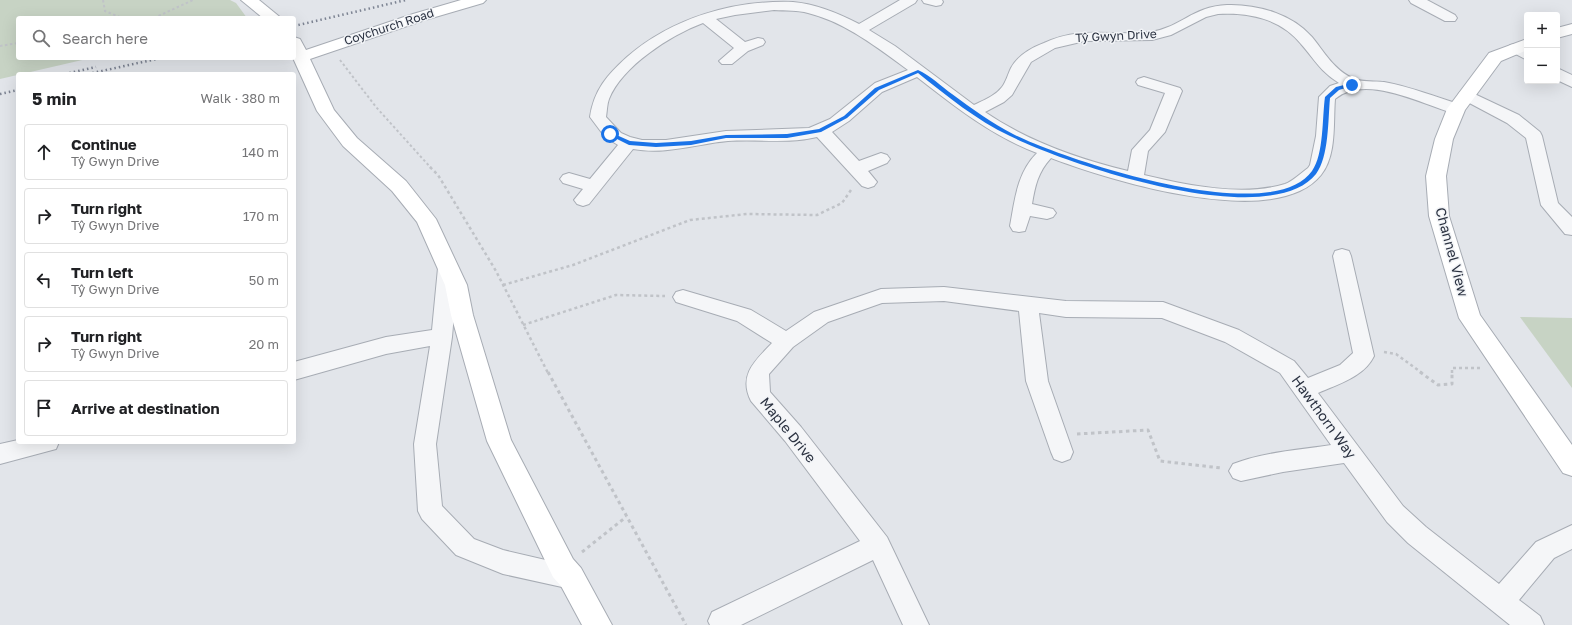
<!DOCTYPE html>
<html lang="en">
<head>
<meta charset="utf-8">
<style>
	:root { --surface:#fff; --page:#f2f2f2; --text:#202124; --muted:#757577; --line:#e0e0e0 }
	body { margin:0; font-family:"Golos Text",sans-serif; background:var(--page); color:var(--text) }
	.controls { position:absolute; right:12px; top:12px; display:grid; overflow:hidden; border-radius:4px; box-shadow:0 4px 16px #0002 }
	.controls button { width:36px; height:36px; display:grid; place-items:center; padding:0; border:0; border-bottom:1px solid var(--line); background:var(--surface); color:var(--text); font:20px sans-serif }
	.stop { position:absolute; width:12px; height:12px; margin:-9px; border:3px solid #1a73e8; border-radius:50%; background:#fff }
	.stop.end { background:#1a73e8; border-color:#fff; box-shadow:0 1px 4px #0008 }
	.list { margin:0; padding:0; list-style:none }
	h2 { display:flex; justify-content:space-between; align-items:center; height:52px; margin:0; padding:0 16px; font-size:17px }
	h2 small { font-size:13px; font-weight:400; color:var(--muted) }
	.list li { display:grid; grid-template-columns:26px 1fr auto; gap:12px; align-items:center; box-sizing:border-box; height:56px; margin:0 8px 8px; padding:0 8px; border:1px solid var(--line); border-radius:4px }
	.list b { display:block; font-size:15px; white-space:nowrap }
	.list p { margin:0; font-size:13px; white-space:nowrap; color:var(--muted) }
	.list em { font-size:13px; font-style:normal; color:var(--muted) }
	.icon { flex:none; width:22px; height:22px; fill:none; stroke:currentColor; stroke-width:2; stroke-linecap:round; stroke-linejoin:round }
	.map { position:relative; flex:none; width:1572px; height:625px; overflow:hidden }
	.search { position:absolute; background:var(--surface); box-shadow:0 4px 16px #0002; left:16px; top:16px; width:280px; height:44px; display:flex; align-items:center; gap:10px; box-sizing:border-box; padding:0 14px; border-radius:4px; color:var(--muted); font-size:15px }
	.panel { position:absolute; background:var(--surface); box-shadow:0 4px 16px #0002; left:16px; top:72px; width:280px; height:372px; border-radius:4px }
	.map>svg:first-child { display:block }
	.green { fill:#c7d3c4 }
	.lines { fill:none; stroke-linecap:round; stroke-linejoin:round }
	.street-casing { stroke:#a7acb4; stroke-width:2 }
	.secondary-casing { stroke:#a7acb4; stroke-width:2 }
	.path-far2 { stroke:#c0c3c8; stroke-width:2; stroke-dasharray:2.5 2.5; stroke-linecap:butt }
	.path-far1 { stroke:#c0c3c8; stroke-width:2.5; stroke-dasharray:3 3; stroke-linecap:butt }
	.path { stroke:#c0c3c8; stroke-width:3; stroke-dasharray:3.5 3.5; stroke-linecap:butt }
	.street { fill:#f5f6f8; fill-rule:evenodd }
	.secondary { fill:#fff; fill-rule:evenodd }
	.rail { stroke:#7c8392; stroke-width:2.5; stroke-dasharray:1.5 3; stroke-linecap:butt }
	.route { fill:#1a73e8 }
	.labels { text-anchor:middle; stroke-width:3; stroke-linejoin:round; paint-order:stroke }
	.far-street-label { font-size:12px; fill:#2b3241; stroke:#f2f4f7 }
	.street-label { font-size:14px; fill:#2b3241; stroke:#f2f4f7 }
</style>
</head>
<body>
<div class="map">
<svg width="1572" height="625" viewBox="0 0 1572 625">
	<rect width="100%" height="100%" fill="#e2e5ea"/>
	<!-- green -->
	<g class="green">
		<path d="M0,0H230L236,3L247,18H18V58H91L0,79Z"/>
		<path d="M1520,317L1572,318V388Z"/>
	</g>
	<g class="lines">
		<defs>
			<g id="street">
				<path d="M900,0H917L915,3L869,30L895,46L974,105C984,100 995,96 1002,87C1006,82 1008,74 1011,68C1018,55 1031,48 1044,43C1083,25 1112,37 1151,32C1179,28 1194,6 1227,5C1257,4 1292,14 1312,37C1325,53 1334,70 1354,79C1360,82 1376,81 1384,82C1411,87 1436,97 1462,105L1464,109L1462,113L1456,114C1423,105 1366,73 1335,99C1333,123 1337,155 1321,175C1275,232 1109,180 1051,158C1038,172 1035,186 1032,204L1053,209L1056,213L1053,217L1047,219L1030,216L1025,231L1019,232L1013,231L1010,226C1015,199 1017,173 1037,153C992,136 954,106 917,77L882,92L849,121L832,132L859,161L881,153L887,155L890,159L887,163L868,171L877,182L874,186L868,188L862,186L817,137C788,144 758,139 728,141C696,144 666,155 633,149L589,204L583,206L577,204L574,200L583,189L563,183L560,179L563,175L569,173L590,179L618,145L605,137L590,117C594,90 607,75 627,57C672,18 733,0 793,2C816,4 838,13 859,24ZM774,10C786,11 798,10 808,13C845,22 878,48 908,70L875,83L830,119L809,128L726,131L666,140H642L630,137L621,133L606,117C607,111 607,104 609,99C622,66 671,35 703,23L734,48L719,61L722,64H732L748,51L763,45L765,42L763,39L758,38L745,42L716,19L735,15ZM1218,14C1249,12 1281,19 1301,44C1316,61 1319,70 1339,83L1330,86L1319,97L1316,136L1310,165L1308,168C1301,173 1293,181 1285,184C1242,197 1186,185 1144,175L1148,151L1165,132L1182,91L1180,88L1144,77L1138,79L1136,82L1138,85L1165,93L1150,130L1132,150L1128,171C1079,159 1027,141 985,112L1004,102L1012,95L1031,62L1055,48L1085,41L1152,40L1171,35L1206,17Z"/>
				<path d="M922,0H942L943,2L941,5L936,6L924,3Z"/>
				<path d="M1409,0H1427L1455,15L1457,18L1455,21H1445L1411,3Z"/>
				<path d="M1515,44L1527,49V60L1510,51L1508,48L1510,45Z"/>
				<path d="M1557,68L1572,75V87L1557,80Z"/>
				<path d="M1466,90L1519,115L1540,132L1542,136L1558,203L1572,217V235L1565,234L1541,205L1526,138L1507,123L1460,98L1458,95L1460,92Z"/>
				<path d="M1342,249L1349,251L1351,256L1374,356C1364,377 1338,384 1318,393L1403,506L1426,527L1499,584L1536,542L1572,525V549L1554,558L1519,600L1540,616L1544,625H1510L1408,543L1387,522L1344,463L1283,472L1241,481L1233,478L1229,471L1233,464C1264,452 1299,450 1331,445L1280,373L1225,342L1162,318L1066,317L1039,313L1048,381L1073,452L1070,459L1062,462L1054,459L1051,452L1026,381L1019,311L944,301L882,303L828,322L793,347L769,374L770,392L801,427L887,537L929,625H903L873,560L741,625H710L708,621L712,612L860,541L785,441L751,401C738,375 755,361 772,343L737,321L676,302L673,297L676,292L683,290L751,310L786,331L814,312L881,289L944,287L1066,301L1163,302L1239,330L1294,361L1308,378L1340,365L1353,353L1333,256L1335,251Z"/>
				<path d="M448,261L455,263L458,268L452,337L436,444L442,506L474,539L503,550L580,568L584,577L580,586L571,589L503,574L456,555L422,519L418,511L414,444L430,346L386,354L294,380V362L386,337L432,330L438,268L441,263Z"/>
				<path d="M18,440V442H59L56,449L0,464V444Z"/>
			</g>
			<g id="secondary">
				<path d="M241,0H259L281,18H263Z"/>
				<path d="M461,0H486L483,3L425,20L310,59L334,110L357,138L406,181L436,219L467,285L473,315L511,440L573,559L581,568L612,625H582L561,586L553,577L487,441L451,315L445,285L417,222L392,191L343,146L317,111L293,58L294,37L300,39L306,50L413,14Z"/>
				<path d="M1572,24V34L1557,38V28Z"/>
				<path d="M1527,39V50L1501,61L1465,110L1453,139L1446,176L1449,216L1480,315L1572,445V476L1563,473L1459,318L1429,216L1426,176L1435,139L1447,109L1489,53Z"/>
			</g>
		</defs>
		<!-- street casing -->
		<use href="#street" class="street-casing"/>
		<!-- secondary casing -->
		<use href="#secondary" class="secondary-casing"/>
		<!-- path-far2 -->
		<g class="path-far2">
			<path d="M103,0L105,11L122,18"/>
			<path d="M154,18L193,0"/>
			<path d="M0,46L18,43"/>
			<path d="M340,60L376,107L431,168"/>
		</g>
		<!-- path-far1 -->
		<g class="path-far1">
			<path d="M430,167L438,175L496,271L548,373"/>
			<path d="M503,285L573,265L690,220L747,214L817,215L842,203L851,190"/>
			<path d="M523,325L616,295L665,296"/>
			<path d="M1384,352L1396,354L1422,373"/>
			<path d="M1452,373V368H1480"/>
		</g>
		<!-- path -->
		<g class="path">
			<path d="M548,372L686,625"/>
			<path d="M1420,372L1438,385L1452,384V372"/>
			<path d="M1077,434L1148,430L1160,461L1221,468"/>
			<path d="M582,552L626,517"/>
		</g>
		<!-- street -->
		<use href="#street" class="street"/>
		<!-- secondary -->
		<use href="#secondary" class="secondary"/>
		<!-- rail -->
		<g class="rail">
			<path d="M294,26L406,0"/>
			<path d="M65,74L96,67"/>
			<path d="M88,74L161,58"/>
			<path d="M0,94L18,90"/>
		</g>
	</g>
	<!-- route -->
	<path class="route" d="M918,70C930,75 942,87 952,94C972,109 992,123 1013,134C1065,160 1271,229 1312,171C1324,154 1322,118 1325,97L1336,87L1352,83L1355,85L1339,90L1330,98C1328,120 1329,157 1316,174C1269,233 1066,164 1010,136C976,120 947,96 918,73L879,90L847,118L821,132L787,138H726L691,145L656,147L629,145L607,134L612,133L630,141L656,143L691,141L726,135L787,134L819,129L844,116L875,88Z"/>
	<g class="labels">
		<!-- far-street labels -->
		<g class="far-street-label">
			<text transform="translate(389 27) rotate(-18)" y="4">Coychurch Road</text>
			<text transform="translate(1116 36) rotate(-3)" y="4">Tŷ Gwyn Drive</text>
		</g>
		<!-- street labels -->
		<g class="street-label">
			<text transform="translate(1452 252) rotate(75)" y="5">Channel View</text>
			<text transform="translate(1324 417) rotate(54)" y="5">Hawthorn Way</text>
			<text transform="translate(788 430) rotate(51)" y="5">Maple Drive</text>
		</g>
	</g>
</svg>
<div class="controls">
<button>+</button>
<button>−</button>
</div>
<div class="stop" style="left:610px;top:134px"></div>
<div class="stop end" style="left:1352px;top:85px"></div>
<div class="search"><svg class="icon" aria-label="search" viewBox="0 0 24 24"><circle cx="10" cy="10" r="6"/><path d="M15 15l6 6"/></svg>Search here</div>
<section class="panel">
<h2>5 min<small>Walk · 380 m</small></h2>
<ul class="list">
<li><svg class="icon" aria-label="ahead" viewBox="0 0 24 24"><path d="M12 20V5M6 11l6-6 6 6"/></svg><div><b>Continue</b><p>Tŷ Gwyn Drive</p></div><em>140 m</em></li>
<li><svg class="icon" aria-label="right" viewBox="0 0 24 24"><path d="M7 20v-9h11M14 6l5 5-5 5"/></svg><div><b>Turn right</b><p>Tŷ Gwyn Drive</p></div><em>170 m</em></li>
<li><svg class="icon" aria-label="left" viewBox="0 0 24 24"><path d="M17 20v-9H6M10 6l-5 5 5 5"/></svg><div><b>Turn left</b><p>Tŷ Gwyn Drive</p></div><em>50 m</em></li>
<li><svg class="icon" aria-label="right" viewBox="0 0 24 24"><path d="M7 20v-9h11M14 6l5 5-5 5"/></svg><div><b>Turn right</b><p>Tŷ Gwyn Drive</p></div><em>20 m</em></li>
<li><svg class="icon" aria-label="arrive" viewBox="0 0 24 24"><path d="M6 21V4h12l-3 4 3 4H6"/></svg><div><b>Arrive at destination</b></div></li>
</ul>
</section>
</div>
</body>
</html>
